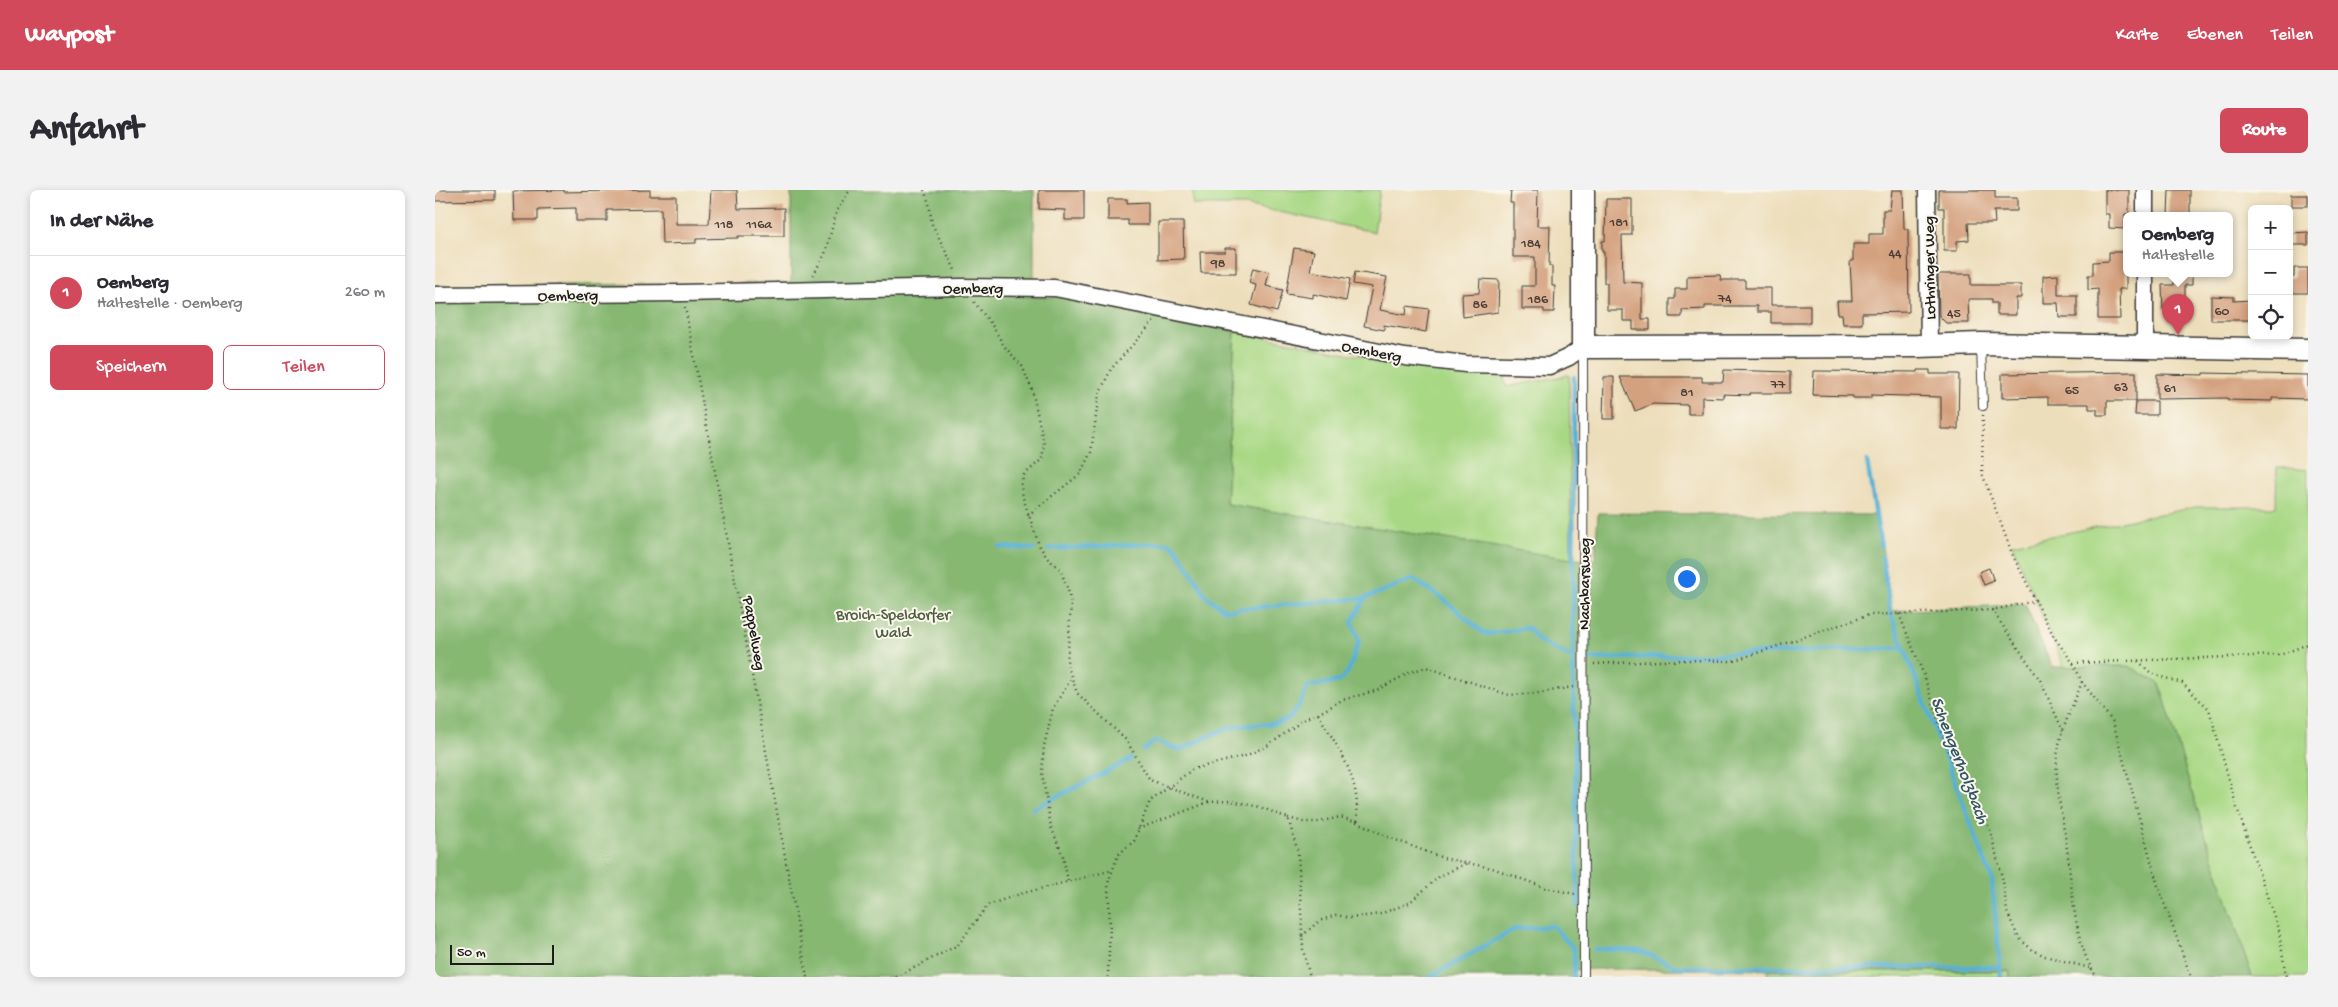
<!DOCTYPE html>
<html lang="de">
<head>
<meta charset="utf-8">
<style>
	:root { --surface:#fff; --page:#f2f2f3; --text:#2b2b33; --muted:#7c7c81; --line:#e1e1e2; --accent:#d1495b }
	body { margin:0; font-family:"Gochi Hand",sans-serif; background:var(--page); color:var(--text) }
	.controls { position:absolute; right:15px; top:15px; display:grid; overflow:hidden; border-radius:8px; box-shadow:0 2px 8px #0003 }
	.controls button { width:45px; height:45px; display:grid; place-items:center; padding:0; border:0; border-bottom:1px solid var(--line); background:var(--surface); color:var(--text); font:25px sans-serif }
	.scale { position:absolute; left:15px; bottom:12px; width:104px; box-sizing:border-box; padding-left:5px; border:2px solid #1c1c1c; border-top:0; font-size:14px; line-height:18px; white-space:nowrap; color:#1c1c1c; -webkit-text-stroke:4px #fbf7ec; paint-order:stroke }
	.you { position:absolute; left:1251px; top:388px; width:18px; height:18px; margin:-12px; border:4px solid #fff; border-radius:50%; background:#1a73e8; box-shadow:0 0 0 8px #1a73e833 }
	.badge { display:grid; place-items:center; width:32px; height:32px; border-radius:50%; background:var(--accent); color:#fff; font-size:16px; font-weight:700 }
	.pin { position:absolute; translate:-50% -41px; filter:drop-shadow(0 1px 2px #0008) }
	.pin::after { content:''; position:absolute; top:26px; width:18px; height:15px; background:inherit; clip-path:polygon(0 0,100% 0,50% 100%) }
	.popup { position:absolute; left:1688px; top:22px; width:110px; height:65px; box-sizing:border-box; display:grid; place-content:center; border-radius:8px; background:var(--surface); filter:drop-shadow(0 1px 4px #0005); font-size:16px; white-space:nowrap; color:var(--muted) }
	.popup b { font-size:19px; color:var(--text) }
	.popup::after { content:''; position:absolute; left:50%; top:100%; margin-left:-10px; border:10px solid transparent; border-top-color:var(--surface) }
	.list { margin:0; padding:0; list-style:none }
	h2 { display:flex; justify-content:space-between; align-items:center; height:65px; margin:0; padding:0 20px; font-size:21px }
	h2 small { font-size:16px; font-weight:400; color:var(--muted) }
	.list li { display:grid; grid-template-columns:32px 1fr auto; gap:15px; align-items:center; box-sizing:border-box; height:75px; padding:0 20px; border-top:1px solid var(--line) }
	.list b { display:block; font-size:19px; white-space:nowrap }
	.list p { margin:0; font-size:16px; white-space:nowrap; color:var(--muted) }
	.list em { font-size:16px; font-style:normal; color:var(--muted) }
	.actions { display:flex; gap:10px; padding:15px 20px }
	.actions a { flex:1; padding:11px 0; border:1px solid var(--accent); border-radius:8px; text-align:center; font-size:18px; color:var(--accent) }
	.actions .main { background:var(--accent); color:#fff }
	.icon { flex:none; width:28px; height:28px; fill:none; stroke:currentColor; stroke-width:2; stroke-linecap:round; stroke-linejoin:round }
	.map { position:relative; flex:none; width:1873px; height:787px; overflow:hidden; border-radius:8px }
	header { display:flex; align-items:center; gap:30px; box-sizing:border-box; height:70px; padding:0 25px; background:var(--accent); color:#fff }
	header strong { font-size:24px }
	nav { display:flex; gap:28px; margin-inline-start:auto; font-size:18px }
	.intro { display:flex; align-items:center; justify-content:space-between; box-sizing:border-box; height:120px; padding:0 30px }
	h1 { margin:0; font-size:35px }
	.button { padding:12px 22px; border-radius:8px; background:var(--accent); color:#fff; font-size:18px; font-weight:700 }
	main { display:flex; gap:30px; padding:0 30px }
	aside { flex:1; background:var(--surface); border-radius:8px; box-shadow:0 2px 8px #0003 }
	.map>svg:first-child { display:block }
	.green { fill:#a9d885; stroke:#627a50 }
	.forest { fill:#86b872; stroke:#516a47 }
	.lines { fill:none; stroke-linecap:round; stroke-linejoin:round }
	.stream { stroke:#57b0d4; stroke-width:4.5 }
	.building { fill:#d4a17f }
	.lane-casing { stroke:#3b3934; stroke-width:10 }
	.street-casing { stroke:#3b3934; stroke-width:19 }
	.secondary-casing { stroke:#3b3934; stroke-width:25 }
	.path { stroke:#3b3934; stroke-width:2.5; stroke-dasharray:1 4; stroke-linecap:butt }
	.lane { stroke:#fff; stroke-width:8 }
	.street { stroke:#fff; stroke-width:16 }
	.secondary { stroke:#fff; stroke-width:22 }
	.labels { text-anchor:middle; stroke-width:4; stroke-linejoin:round; paint-order:stroke }
	.number-label { font-size:14px; fill:#4a3d35 }
	.street-label { font-size:16px; fill:#1c1c1c; stroke:#fbf7ec }
	.park-label { font-size:16px; fill:#4d5e41; stroke:#fbf7ec }
	.water-label { font-size:18px; font-style:italic; fill:#345766; stroke:#fbf7ec }
</style>
</head>
<body>
<header>
<strong>Waypost</strong>
<nav><a>Karte</a><a>Ebenen</a><a>Teilen</a></nav>
</header>
<div class="intro"><h1>Anfahrt</h1><a class="button">Route</a></div>
<main>
<aside>
<h2>In der Nähe<small></small></h2>
<ul class="list">
<li><span class="badge">1</span><div><b>Oemberg</b><p>Haltestelle · Oemberg</p></div><em>260 m</em></li>
</ul>
<div class="actions"><a class="main">Speichern</a><a>Teilen</a></div>
</aside>
<div class="map">
<svg width="1873" height="787" viewBox="0 0 1873 787">
	<rect width="100%" height="100%" fill="#fbf7ec"/>
	<filter id="ink" filterUnits="userSpaceOnUse"><feTurbulence type="fractalNoise" baseFrequency=".02" numOctaves="2"/><feDisplacementMap in="SourceGraphic" scale="10" xChannelSelector="R" yChannelSelector="G"/><feConvolveMatrix kernelMatrix="1 2 1 2 8 2 1 2 1" color-interpolation-filters="sRGB"/></filter>
	<filter id="wash" filterUnits="userSpaceOnUse"><feTurbulence type="fractalNoise" baseFrequency=".0096" numOctaves="4" result="noise"/><feDisplacementMap in="SourceGraphic" scale="20" xChannelSelector="R" yChannelSelector="G"/><feGaussianBlur stdDeviation="1.12" result="paint"/><feColorMatrix in="noise" values="0 0 0 0 0 0 0 0 0 0 0 0 0 0 0 0 0 1.4 0 .05"/><feComposite in="paint" operator="in"/></filter>
	<g filter="url(#wash)">
		<rect width="100%" height="100%" fill="#eddebb"/>
		<!-- green -->
		<g class="green">
			<path d="M758,0H945L939,42L811,15H758Z"/>
			<path d="M800,141L1018,184L1070,183L1071,197L1134,185L1136,369L791,314Z"/>
			<path d="M1842,277L1873,280V787H1817L1767,635L1725,494L1694,476L1629,477L1577,354L1760,317H1841Z"/>
			<path d="M1333,781H1574L1575,787H1333Z"/>
		</g>
		<!-- forest -->
		<path class="forest" d="M356,0H599V107H629L800,141L791,314L1087,361L1136,369L1160,370L1163,323L1442,325L1457,421L1590,414L1617,477L1694,476L1725,494L1767,635L1817,787H1575L1574,781L1159,779L1140,780V787H0V96L356,93Z"/>
		<g class="lines">
			<!-- stream -->
			<g class="stream">
				<path d="M1139,187L1138,468L1143,716"/>
				<path d="M1432,271L1446,357"/>
				<path d="M565,357L599,359"/>
				<path d="M613,359L734,353L741,358L771,406L790,420L930,408L978,389L1007,408L1050,444L1093,438L1104,451L1138,468"/>
				<path d="M1447,366L1456,424L1557,689L1566,787"/>
				<path d="M1155,469L1468,458"/>
				<path d="M708,560L721,551L745,560C762,553 781,540 799,537C840,530 855,545 872,497L904,491L913,482L924,451L917,432L930,408"/>
				<path d="M598,619L696,569"/>
				<path d="M1160,759L1205,761L1242,777H1565"/>
				<path d="M995,787L1080,739L1118,736L1139,759V787"/>
			</g>
		</g>
		<g id="blocks">
			<!-- building -->
			<g class="building">
				<path d="M0,0H60V10L0,11Z"/>
				<path d="M129,0V2L215,0V6H241V34H274L276,0H302L303,19L349,18V46H303V48L261,49V53L227,54L226,19L172,20V31H141V18L103,19V30H79L78,1Z"/>
				<path d="M604,0H649V30H630V20L604,19Z"/>
				<path d="M1076,0H1103L1102,36H1115L1114,76H1117V96H1120L1119,122H1109V119H1087V96H1100V67H1078V13H1075Z"/>
				<path d="M1457,0H1468L1469,39H1473L1474,122L1427,123V134H1408L1407,124H1403L1402,111H1417L1415,71H1418V54H1434V44H1448V20H1455Z"/>
				<path d="M1504,0H1560V8H1582V21H1559L1560,33H1533L1534,50L1522,51V61H1509V18H1504Z"/>
				<path d="M1670,0H1694V24H1690V39L1674,38V24H1670Z"/>
				<path d="M1734,0H1755V26H1733Z"/>
				<rect x="1856" y="5" width="17" height="11"/>
				<path d="M673,9H692V13L713,12V35H693V30H673Z"/>
				<path d="M1171,9H1197V45H1187L1188,92L1207,93V129H1215V140H1198V131H1188V120H1172V93H1169V62H1167V51H1170Z"/>
				<path d="M723,32H748L749,69L723,70Z"/>
				<path d="M1873,42V55H1856V43Z"/>
				<path d="M790,58H801V83H766L765,62H790Z"/>
				<path d="M859,58L879,61L875,81L915,89L911,111L878,104V108L851,104Z"/>
				<path d="M1674,62H1691V99H1684L1685,129H1663V99L1653,100V85H1658V72L1674,71Z"/>
				<path d="M818,78L834,82L831,96L848,100L842,122L816,115L821,95L814,93Z"/>
				<path d="M1859,78H1873V103H1854V88L1859,87Z"/>
				<path d="M920,82L952,87L945,120L971,125L972,116L994,119L991,142L949,135V140L929,136L937,97L918,94Z"/>
				<path d="M1503,84H1536V95H1586V108H1581V125H1562V113H1557V109H1533L1534,133H1511L1504,126Z"/>
				<path d="M1739,84H1757V95H1750V119H1728L1727,95H1739Z"/>
				<path d="M1285,85L1286,90H1310V98H1336V115H1375V133H1336V122H1322V116H1270V119L1247,120V127H1235V109H1240V99H1252V86Z"/>
				<path d="M1623,85V105H1642V127H1624L1623,113H1608V86Z"/>
				<path d="M1045,89L1064,90L1063,122L1028,127L1027,104L1044,103Z"/>
				<path d="M1776,106L1799,107V111L1817,110V130H1776Z"/>
				<path d="M1289,180L1355,182V203H1315V205L1288,204V208L1267,207V224H1253V215L1218,214L1200,221L1185,187H1267V192H1288Z"/>
				<path d="M1483,180H1495V184H1524L1523,239H1506V207L1436,205V208H1418V206L1378,205L1379,181L1483,182Z"/>
				<path d="M1701,182V211H1672V225H1662V219H1654V214H1613V207L1567,208V184Z"/>
				<path d="M1768,183L1873,185V209L1837,208V211L1793,210V208L1722,209V184L1768,185Z"/>
				<path d="M1169,187H1179V229H1168Z"/>
				<path d="M1701,211H1722V225H1700Z"/>
				<path d="M1554,378L1559,391L1549,395L1544,382Z"/>
			</g>
		</g>
	</g>
	<g filter="url(#ink)">
		<use href="#blocks" fill-opacity="0" stroke="#3b3934" stroke-width="1"/>
		<g class="lines">
			<defs>
				<g id="lane">
					<path d="M1546,155L1548,216"/>
					<path d="M1148,159L1149,787"/>
				</g>
				<g id="street">
					<path d="M1492,0L1494,156"/>
					<path d="M1710,0V26"/>
					<path d="M1710,84V156"/>
					<path d="M0,105L247,103L526,97L620,98L970,167L1031,174L1114,176L1134,167L1148,157"/>
				</g>
				<path id="secondary" d="M1148,0V157L1483,156L1546,154L1873,160"/>
			</defs>
			<!-- lane casing -->
			<use href="#lane" class="lane-casing"/>
			<!-- street casing -->
			<use href="#street" class="street-casing"/>
			<!-- secondary casing -->
			<use href="#secondary" class="secondary-casing"/>
			<!-- path -->
			<g class="path">
				<path d="M489,0L494,13L497,34L521,82"/>
				<path d="M378,85L390,64L402,20L415,0"/>
				<path d="M539,112L557,135L569,156L587,176L597,200L609,254L607,269L589,285L586,294L588,308L604,355L612,368L625,379L633,400L636,414L632,474L642,503L691,550L715,590L774,612"/>
				<path d="M250,117L372,787"/>
				<path d="M1548,225L1547,283L1578,366L1619,447L1638,473L1647,492L1678,532L1723,696L1756,787"/>
				<path d="M593,325L645,284L656,262L664,204L676,179L719,131"/>
				<path d="M1557,420L1605,490L1628,541"/>
				<path d="M1464,424L1488,483L1514,563L1531,601L1548,623L1555,640L1568,691L1572,722L1583,747L1596,759L1610,766L1655,778"/>
				<path d="M1703,471L1717,484L1747,493L1774,519L1802,618L1844,741L1851,787"/>
				<path d="M1638,473L1845,465L1873,454"/>
				<path d="M1159,474L1249,470L1298,471L1434,425L1557,420L1601,411"/>
				<path d="M1647,492C1638,516 1624,542 1622,568C1620,597 1628,629 1632,659C1637,696 1639,757 1662,787"/>
				<path d="M883,524C905,561 925,587 922,632"/>
				<path d="M853,628L868,632H884L905,627L922,632L953,647L1008,668L1057,678L1111,698L1140,704"/>
				<path d="M703,639L774,612L796,611L825,617L853,628L863,662L868,760L875,787"/>
				<path d="M633,691L628,666L616,637L607,583L609,556L618,518L636,489"/>
				<path d="M867,746L884,731L901,725L916,728L945,724L974,713L1005,686L1032,673"/>
				<path d="M461,787L523,755L553,715L585,704L678,680"/>
				<path d="M673,787L675,736L673,693L683,665L699,651L715,611L758,579L810,566L834,555L871,528L883,524L907,510L940,501L976,482L991,477L1074,505L1104,503L1138,497"/>
			</g>
			<!-- lane -->
			<use href="#lane" class="lane"/>
			<!-- street -->
			<use href="#street" class="street"/>
			<!-- secondary -->
			<use href="#secondary" class="secondary"/>
		</g>
	</g>
	<g class="labels">
		<!-- number labels -->
		<g class="number-label">
			<text x="1184" y="36">181</text>
			<text x="289" y="38">118</text>
			<text x="324" y="38">116a</text>
			<text x="1096" y="57">184</text>
			<text x="1460" y="67">44</text>
			<text x="783" y="77">98</text>
			<text x="1290" y="112">74</text>
			<text x="1103" y="113">186</text>
			<text x="1045" y="118">86</text>
			<text x="1787" y="125">60</text>
			<text x="1519" y="127">45</text>
			<text x="1343" y="198">77</text>
			<text x="1686" y="201">63</text>
			<text x="1735" y="202">61</text>
			<text x="1637" y="204">65</text>
			<text x="1252" y="206">81</text>
		</g>
		<!-- street labels -->
		<g class="street-label">
			<text transform="translate(1493 78) rotate(-91)" y="6">Lothringer Weg</text>
			<text x="538" y="103">Oemberg</text>
			<text transform="translate(133 104) rotate(-1)" y="6">Oemberg</text>
			<text transform="translate(937 160) rotate(11)" y="6">Oemberg</text>
			<text transform="translate(1148 394) rotate(-90)" y="6">Nachbarsweg</text>
			<text transform="translate(321 443) rotate(80)" y="6">Pappelweg</text>
		</g>
		<!-- park labels -->
		<g class="park-label">
			<text x="458" y="429">Broich-Speldorfer<tspan x="458" dy="18">Wald</tspan></text>
		</g>
		<!-- water labels -->
		<g class="water-label">
			<text transform="translate(1526 570) rotate(69)" y="6">Schengerholzbach</text>
		</g>
	</g>
</svg>
<div class="controls">
<button>+</button>
<button>−</button>
<button><svg class="icon" aria-label="locate" viewBox="0 0 24 24"><circle cx="12" cy="12" r="6"/><path d="M12 2v4M12 18v4M2 12h4M18 12h4"/></svg></button>
</div>
<div class="scale">50 m</div>
<div class="you"></div>
<div class="pin badge" style="left:1743px;top:145px">1</div>
<div class="popup"><b>Oemberg</b>Haltestelle</div>
</div>
</main>
</body>
</html>
